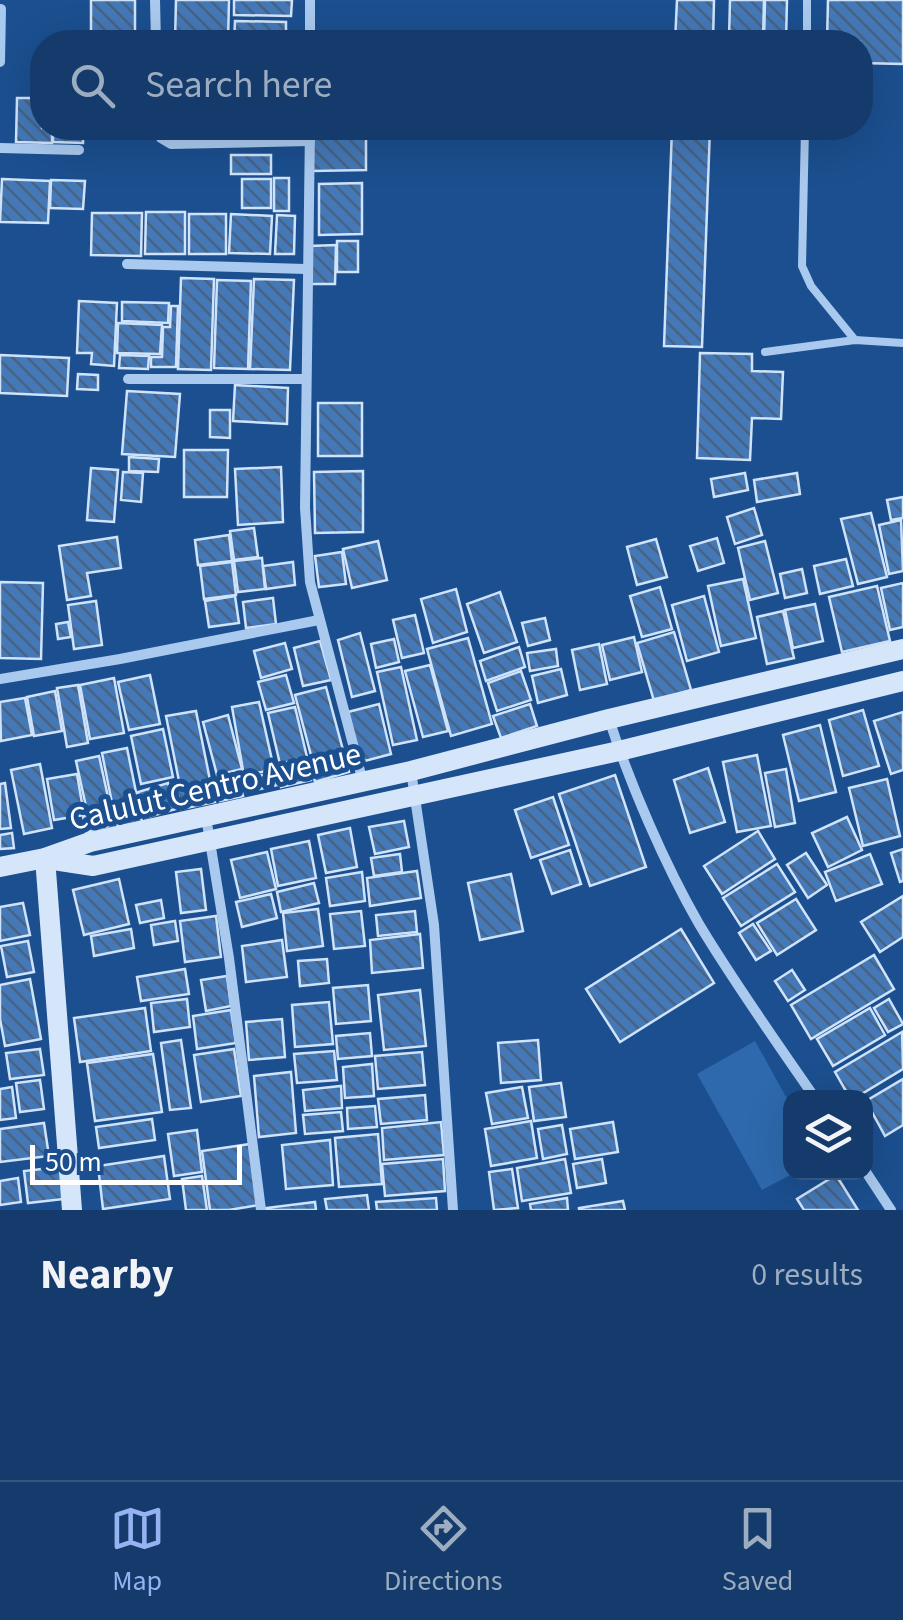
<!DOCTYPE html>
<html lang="en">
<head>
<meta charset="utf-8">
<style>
	:root { --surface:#143b6b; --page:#1d4271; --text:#f1f3f6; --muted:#9dadc1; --line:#33557e; --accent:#95b2f1 }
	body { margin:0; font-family:"Source Sans 3",sans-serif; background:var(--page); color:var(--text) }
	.controls { position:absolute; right:30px; bottom:30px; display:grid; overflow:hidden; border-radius:20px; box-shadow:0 10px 40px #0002 }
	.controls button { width:90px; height:90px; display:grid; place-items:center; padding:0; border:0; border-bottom:2px solid var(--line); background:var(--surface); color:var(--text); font:50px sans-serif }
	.scale { position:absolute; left:30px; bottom:25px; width:212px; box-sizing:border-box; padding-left:10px; border:5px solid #fff; border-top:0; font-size:28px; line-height:35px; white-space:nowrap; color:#fff; -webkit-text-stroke:8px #1b4f8f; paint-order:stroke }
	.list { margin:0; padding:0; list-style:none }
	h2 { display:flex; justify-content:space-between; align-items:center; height:130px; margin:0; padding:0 40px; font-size:42px }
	h2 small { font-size:32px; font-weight:400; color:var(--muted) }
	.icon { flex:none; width:55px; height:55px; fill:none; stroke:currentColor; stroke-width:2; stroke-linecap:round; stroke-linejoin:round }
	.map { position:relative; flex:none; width:903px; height:1210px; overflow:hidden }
	.search { position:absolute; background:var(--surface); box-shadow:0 10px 40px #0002; left:30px; right:30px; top:30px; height:110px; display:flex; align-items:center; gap:25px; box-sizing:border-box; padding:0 35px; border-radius:40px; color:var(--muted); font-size:38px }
	.sheet { height:270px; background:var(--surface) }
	nav { display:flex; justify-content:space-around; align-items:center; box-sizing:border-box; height:140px; border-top:2px solid var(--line); background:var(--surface); font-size:28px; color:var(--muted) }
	nav a { display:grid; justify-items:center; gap:5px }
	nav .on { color:var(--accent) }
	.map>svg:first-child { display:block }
	.pitch { fill:#2e69ad }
	.building { fill:url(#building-back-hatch); stroke:#cfe3fa; stroke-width:2.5 }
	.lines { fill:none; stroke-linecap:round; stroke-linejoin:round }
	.lane { stroke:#a9c9ee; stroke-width:8 }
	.street { stroke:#a9c9ee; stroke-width:10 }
	.secondary { stroke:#d6e6fa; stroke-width:20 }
	.labels { text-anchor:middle; stroke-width:10; stroke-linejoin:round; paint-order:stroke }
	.street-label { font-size:32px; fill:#fff; stroke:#1b4f8f }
</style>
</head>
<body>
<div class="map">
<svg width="903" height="1210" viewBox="0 0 903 1210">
	<defs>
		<pattern id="building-back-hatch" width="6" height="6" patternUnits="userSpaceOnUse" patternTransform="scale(2.5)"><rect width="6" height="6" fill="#4478b7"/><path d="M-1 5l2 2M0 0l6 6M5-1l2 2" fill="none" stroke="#486282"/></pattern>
	</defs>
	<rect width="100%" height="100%" fill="#1b4f8f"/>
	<!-- pitch -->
	<path class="pitch" d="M755,1041L790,1104V1172L794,1173L762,1190L697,1074Z"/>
	<!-- building -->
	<g class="building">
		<rect x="91" y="0" width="44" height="33"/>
		<path d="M176,0H229L228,42H175Z"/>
		<path d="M234,0H292L291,16L234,15Z"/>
		<path d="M677,0H714L713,42H675Z"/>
		<path d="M730,0H764L763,39L729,38Z"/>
		<path d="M765,0H787L786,41H764Z"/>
		<path d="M828,0H903V64L860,63V42H827Z"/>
		<path d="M235,21L286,22V42H234Z"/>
		<path d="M17,98H42V128H52V143L16,142Z"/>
		<path d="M53,128H83V143L53,142Z"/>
		<path d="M178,128H231V137L178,138Z"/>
		<rect x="232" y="128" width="62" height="12"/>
		<path d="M312,128H366V170L312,171Z"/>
		<path d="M672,128H710L702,347L664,346Z"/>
		<rect x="231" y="155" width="40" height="19"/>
		<rect x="274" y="178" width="15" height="33"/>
		<path d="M2,179L50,181L48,223L0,222Z"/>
		<rect x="242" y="179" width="29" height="29"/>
		<path d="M51,180L85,181L83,209L50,208Z"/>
		<path d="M362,183V234L319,235V184Z"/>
		<path d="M146,212H185V254H145Z"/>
		<path d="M92,213H142L141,256L91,255Z"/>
		<rect x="189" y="214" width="37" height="40"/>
		<path d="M231,214L272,216L270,254L229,253Z"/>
		<path d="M277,215L295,216L294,254H275Z"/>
		<rect x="337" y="241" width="21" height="31"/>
		<path d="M336,245L335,284H309V246Z"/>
		<path d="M181,278L214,279L211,370L178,369Z"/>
		<path d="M254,279L294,280L290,370L250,369Z"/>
		<path d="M217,280L251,281L248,369L214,368Z"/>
		<path d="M79,301L117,303L114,366L91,364L92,353H77Z"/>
		<path d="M122,302L169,303L168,323L122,321Z"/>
		<path d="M171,306H178L176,367H151V357H162L163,327H170Z"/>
		<path d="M118,323L162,325L160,354L117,353Z"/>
		<path d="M700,353L752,354V371L783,372L781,419L752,418L750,460L697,458Z"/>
		<path d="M0,355L69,358L67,396L0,393Z"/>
		<path d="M120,355L149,356L148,369L119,368Z"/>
		<path d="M78,374L98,375V390L77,389Z"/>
		<path d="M235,385L288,388L287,424L233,421Z"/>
		<path d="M127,391L180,394L175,457L122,454Z"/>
		<rect x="318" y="403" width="44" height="53"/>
		<path d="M210,410H230V438L210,437Z"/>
		<path d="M184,450H228L227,497H184Z"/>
		<path d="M129,457L159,459L158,472L129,471Z"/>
		<path d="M281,467L283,522L238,525L235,469Z"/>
		<path d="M91,468L118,470L114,522L87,520Z"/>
		<path d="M363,471V532L315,533L314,472Z"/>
		<path d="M123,472L143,473L141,502L121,500Z"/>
		<path d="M745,473L748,490L714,497L711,479Z"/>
		<path d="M797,473L800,494L757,502L754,480Z"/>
		<path d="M903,497V518L891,520L887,500Z"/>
		<path d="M754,508L762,535L735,544L727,517Z"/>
		<path d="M871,513L887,577L858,584L841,519Z"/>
		<path d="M901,520L903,571L889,574L879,525Z"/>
		<path d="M254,528L258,557L234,560L230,531Z"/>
		<path d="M229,535L232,561L198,565L195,540Z"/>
		<path d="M117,537L121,568L87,573L91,596L67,600L59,546Z"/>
		<path d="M717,538L724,563L698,571L690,546Z"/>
		<path d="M656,539L667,577L637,585L627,547Z"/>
		<path d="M378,541L387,580L352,588L343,549Z"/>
		<path d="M765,541L778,593L750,600L738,548Z"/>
		<path d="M342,552L346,584L319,587L315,556Z"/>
		<path d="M262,558L265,589L238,592L234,561Z"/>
		<path d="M846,559L853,586L820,594L814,566Z"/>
		<path d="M232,562L236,595L204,599L200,566Z"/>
		<path d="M293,562L295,585L266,589L263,566Z"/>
		<path d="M802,569L807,593L785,598L780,574Z"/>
		<path d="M743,579L756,638L721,646L708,586Z"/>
		<path d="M0,582L43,583L41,659L0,658Z"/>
		<path d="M903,583V627L890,630L881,588Z"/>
		<path d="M877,586L890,641L842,652L829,597Z"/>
		<path d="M660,587L672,629L642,637L630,596Z"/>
		<path d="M456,589L467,632L433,643L421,599Z"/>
		<path d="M500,592L517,642L484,653L467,604Z"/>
		<path d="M235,596L239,623L209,627L205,601Z"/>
		<path d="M704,596L719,652L687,661L672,605Z"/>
		<path d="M273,598L276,624L246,628L243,602Z"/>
		<path d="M96,601L102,645L74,649L68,605Z"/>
		<path d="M815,604L823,641L793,648L785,610Z"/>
		<path d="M783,611L794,658L767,664L757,617Z"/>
		<path d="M415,615L424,653L402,658L393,620Z"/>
		<path d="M545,618L550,640L528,646L522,623Z"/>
		<path d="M68,622L71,637L58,639L56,624Z"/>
		<path d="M674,632L691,690L654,701L637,643Z"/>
		<path d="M360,633L375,691L352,697L338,640Z"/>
		<path d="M634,637L642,672L610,680L602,645Z"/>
		<path d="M468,638L492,724L451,736L427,649Z"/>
		<path d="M394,639L399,662L376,668L371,644Z"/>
		<path d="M320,641L331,680L303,686L294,648Z"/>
		<path d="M285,643L292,669L261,678L254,651Z"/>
		<path d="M599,644L607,684L580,690L572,650Z"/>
		<path d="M519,647L525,667L486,681L480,661Z"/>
		<path d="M556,649L558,666L530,671L527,653Z"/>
		<path d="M430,665L448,731L423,737L405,671Z"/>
		<path d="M401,667L417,740L393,745L377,672Z"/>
		<path d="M561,669L567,695L538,703L532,676Z"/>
		<path d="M521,671L531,700L497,711L488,683Z"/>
		<path d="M150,675L160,724L129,730L118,682Z"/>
		<path d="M286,675L294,703L266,710L258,682Z"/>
		<path d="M114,678L124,733L90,739L80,685Z"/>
		<path d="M78,685L88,743L67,747L57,688Z"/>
		<path d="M326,687L343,750L312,759L295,695Z"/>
		<path d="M55,691L62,731L34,736L27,697Z"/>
		<path d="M25,698L32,735L1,741L0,702Z"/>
		<path d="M259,702L274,769L244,776L232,707Z"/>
		<path d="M379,704L391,754L361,762L348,712Z"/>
		<path d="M530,704L537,726L501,738L493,716Z"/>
		<path d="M295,707L307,757L280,764L268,713Z"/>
		<path d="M863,710L879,766L843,776L829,720Z"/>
		<path d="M196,711L210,780L180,786L166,716Z"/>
		<path d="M903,712V770L891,774L874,721Z"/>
		<path d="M228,715L242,769L217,775L203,722Z"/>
		<path d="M820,725L836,792L799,801L783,735Z"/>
		<path d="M163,729L173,777L141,784L131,736Z"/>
		<path d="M127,748L137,797L112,803L102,753Z"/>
		<path d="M344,754L349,772L315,782L311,763Z"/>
		<path d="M757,755L771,826L737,832L723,762Z"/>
		<path d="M99,756L110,806L87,811L76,761Z"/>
		<path d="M306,762L311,780L281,787L277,769Z"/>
		<path d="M40,764L52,828L24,834L11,770Z"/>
		<path d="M708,768L725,822L690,833L674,780Z"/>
		<path d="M786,769L795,823L775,827L765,773Z"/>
		<path d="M273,772L277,785L247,792L244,780Z"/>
		<path d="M77,774L84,815L54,820L47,779Z"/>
		<path d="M615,775L646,867L590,886L559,794Z"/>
		<path d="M238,776L243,796L220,801L215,782Z"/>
		<path d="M887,779L900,836L863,846L849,788Z"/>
		<path d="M5,783L11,828L0,829V784Z"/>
		<path d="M168,783L176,809L145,818L138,792Z"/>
		<path d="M212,783L215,802L181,809L177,790Z"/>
		<path d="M553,797L569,845L531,858L515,810Z"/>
		<path d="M138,801L142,822L118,827L114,807Z"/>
		<path d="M110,811L113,825L86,832L83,816Z"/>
		<path d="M847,817L862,850L828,867L812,833Z"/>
		<path d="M404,821L409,847L375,854L369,827Z"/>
		<path d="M350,828L357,867L326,873L318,835Z"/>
		<path d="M758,831L775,859L722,894L704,866Z"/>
		<path d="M12,833L14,848L0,849V835Z"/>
		<path d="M309,841L316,878L278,886L271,849Z"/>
		<path d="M903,849V881L900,882L891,853Z"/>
		<path d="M570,850L581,884L552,894L540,860Z"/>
		<path d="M267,852L276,889L240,898L231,860Z"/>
		<path d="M806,853L827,885L808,898L787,865Z"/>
		<path d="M400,854L402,872L374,876L371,858Z"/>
		<path d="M870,854L882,884L836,901L825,872Z"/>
		<path d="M777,864L795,892L741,926L723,898Z"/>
		<path d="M201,869L206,910L181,913L176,872Z"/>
		<path d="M417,871L421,898L370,906L367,878Z"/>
		<path d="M362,872L365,901L330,906L326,878Z"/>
		<path d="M511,874L523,931L480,940L468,883Z"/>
		<path d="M119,879L129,924L84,935L73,890Z"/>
		<path d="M314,883L319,903L281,912L277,892Z"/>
		<path d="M271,894L277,918L242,927L236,902Z"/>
		<path d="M903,896V937L880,952L861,922Z"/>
		<path d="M796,899L816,930L777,955L757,923Z"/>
		<path d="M161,900L164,918L140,923L136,905Z"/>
		<path d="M23,903L30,935L0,941V907Z"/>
		<path d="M318,909L323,946L287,951L283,913Z"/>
		<path d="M361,911L365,946L334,949L330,914Z"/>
		<path d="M415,911L417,932L378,936L376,915Z"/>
		<path d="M216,916L221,957L185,962L180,921Z"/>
		<path d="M175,921L178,941L154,945L151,925Z"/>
		<path d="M753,924L771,951L756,960L739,933Z"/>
		<path d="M131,929L134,948L94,956L91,936Z"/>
		<path d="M681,929L714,983L620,1042L586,989Z"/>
		<path d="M420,934L423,968L372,973L370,940Z"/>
		<path d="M282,940L287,977L246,982L242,946Z"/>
		<path d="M28,941L34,972L7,977L1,946Z"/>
		<path d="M874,955L894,989L811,1039L791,1005Z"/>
		<path d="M327,959L329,983L300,986L298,961Z"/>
		<path d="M185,969L189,994L141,1001L137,977Z"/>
		<path d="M792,970L805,990L788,1001L775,981Z"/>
		<path d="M227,976L231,1006L206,1011L201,980Z"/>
		<path d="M30,979L41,1039L5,1046L0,1019V985Z"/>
		<path d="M368,985L371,1021L336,1024L333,988Z"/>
		<path d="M420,990L426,1046L384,1050L378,995Z"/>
		<path d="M187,999L190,1027L154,1032L151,1003Z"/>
		<path d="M889,999L903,1024L888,1032L874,1008Z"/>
		<path d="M329,1002L333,1044L295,1047L292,1005Z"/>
		<path d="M145,1008L151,1051L80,1062L74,1018Z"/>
		<path d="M870,1008L885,1035L833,1066L817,1039Z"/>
		<path d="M231,1010L236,1043L197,1049L193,1016Z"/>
		<path d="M282,1019L285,1057L249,1060L246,1022Z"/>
		<path d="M902,1032L903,1069L855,1098H850L835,1072Z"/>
		<path d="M370,1033L372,1056L338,1059L336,1036Z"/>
		<path d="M181,1040L191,1108L170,1110L161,1043Z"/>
		<path d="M538,1040L541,1080L501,1083L498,1043Z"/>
		<path d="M40,1049L44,1075L10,1079L6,1053Z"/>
		<path d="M234,1049L241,1096L201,1102L194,1055Z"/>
		<path d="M334,1051L337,1080L297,1083L294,1054Z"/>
		<path d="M422,1052L425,1085L378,1089L375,1056Z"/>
		<path d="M153,1054L162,1112L95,1121L87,1063Z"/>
		<path d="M372,1064L374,1096L345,1098L343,1067Z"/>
		<path d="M291,1072L296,1133L259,1137L254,1076Z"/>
		<path d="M903,1079V1125L885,1136L866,1101Z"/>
		<path d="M40,1080L44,1109L20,1112L16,1083Z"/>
		<path d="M561,1083L566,1117L534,1121L529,1087Z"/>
		<path d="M341,1086L342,1108L305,1111L303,1090Z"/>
		<path d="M12,1087L16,1118L0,1120V1089Z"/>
		<path d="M522,1087L528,1118L492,1124L486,1093Z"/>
		<path d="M425,1095L427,1120L381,1124L378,1099Z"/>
		<path d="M375,1106L377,1127L348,1129L347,1108Z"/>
		<path d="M341,1112L343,1131L305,1134L303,1115Z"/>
		<path d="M152,1119L155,1140L99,1148L96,1127Z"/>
		<path d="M531,1121L537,1158L491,1166L485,1129Z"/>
		<path d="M441,1122L444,1155L384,1160L382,1128Z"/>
		<path d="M613,1122L618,1152L575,1159L570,1129Z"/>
		<path d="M44,1123L49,1156L0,1162V1129Z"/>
		<path d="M562,1125L567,1154L543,1159L538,1129Z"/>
		<path d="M197,1130L202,1172L174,1176L168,1134Z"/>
		<path d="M378,1134L382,1184L339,1187L335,1138Z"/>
		<path d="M330,1140L333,1185L286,1189L282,1145Z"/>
		<path d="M250,1144L259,1205L229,1210H210L202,1151Z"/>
		<path d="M164,1156L170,1199L103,1209L98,1166Z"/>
		<path d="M443,1159L445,1191L385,1196L382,1164Z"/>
		<path d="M565,1159L571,1193L522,1201L517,1168Z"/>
		<path d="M602,1159L606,1183L577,1188L573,1164Z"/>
		<path d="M60,1167L64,1199L28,1203L24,1171Z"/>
		<path d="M512,1169L518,1208L494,1210L489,1172Z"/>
		<path d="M836,1175L858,1210H804L797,1199Z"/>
		<path d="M202,1176L207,1210H186L182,1179Z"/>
		<path d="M18,1178L21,1202L0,1205V1181Z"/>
		<path d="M367,1195L369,1210H327L325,1199Z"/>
		<path d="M436,1198L437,1210H377L376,1202Z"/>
		<path d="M567,1198L568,1210H531L530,1204Z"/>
		<path d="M623,1201L625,1210H579V1208Z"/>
		<path d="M315,1202L316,1210H266V1208Z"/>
	</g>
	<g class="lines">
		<!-- lane -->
		<g class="lane">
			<path d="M807,42V0"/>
			<path d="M805,128L802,266L811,286L855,340"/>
			<path d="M765,352L855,340L903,343"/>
		</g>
		<!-- street -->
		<g class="street">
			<path d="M155,0L156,42"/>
			<path d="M310,0V42"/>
			<path d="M0,62L1,9"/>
			<path d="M158,128L161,138L171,144L310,141"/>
			<path d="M310,128L305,508L310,582L363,782"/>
			<path d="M0,148L79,150"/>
			<path d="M127,264L306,269"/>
			<path d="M128,379H306"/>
			<path d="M0,679L120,659L319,620"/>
			<path d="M609,719C630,784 665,865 699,924C735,984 775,1040 815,1098"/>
			<path d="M411,771L434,925L453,1210"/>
			<path d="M206,817L229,958L261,1210"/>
			<path d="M866,1172L891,1210"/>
		</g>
		<!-- secondary -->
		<g class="secondary">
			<path d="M45,858L72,1210"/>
			<path d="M47,859L93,866L619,751L903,681"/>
			<path d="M0,867L45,858L90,842L411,771L609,719L903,649"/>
		</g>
	</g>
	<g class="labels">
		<!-- street labels -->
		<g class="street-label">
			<text transform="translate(215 786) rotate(-13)" y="11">Calulut Centro Avenue</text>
		</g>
	</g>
</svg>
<div class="controls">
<button><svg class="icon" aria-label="layers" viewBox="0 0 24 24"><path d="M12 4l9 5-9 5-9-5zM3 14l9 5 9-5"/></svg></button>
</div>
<div class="scale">50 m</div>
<div class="search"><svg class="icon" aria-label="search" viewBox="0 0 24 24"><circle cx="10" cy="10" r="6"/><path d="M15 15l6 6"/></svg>Search here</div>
</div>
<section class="sheet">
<h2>Nearby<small>0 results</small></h2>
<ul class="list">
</ul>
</section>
<nav>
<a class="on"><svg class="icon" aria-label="map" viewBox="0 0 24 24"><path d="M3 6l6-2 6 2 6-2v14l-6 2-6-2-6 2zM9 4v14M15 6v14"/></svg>Map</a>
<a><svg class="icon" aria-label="directions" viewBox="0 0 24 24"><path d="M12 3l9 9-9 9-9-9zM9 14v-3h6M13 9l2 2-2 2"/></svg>Directions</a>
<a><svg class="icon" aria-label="saved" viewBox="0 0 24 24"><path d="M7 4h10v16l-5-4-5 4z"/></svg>Saved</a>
</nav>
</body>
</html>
